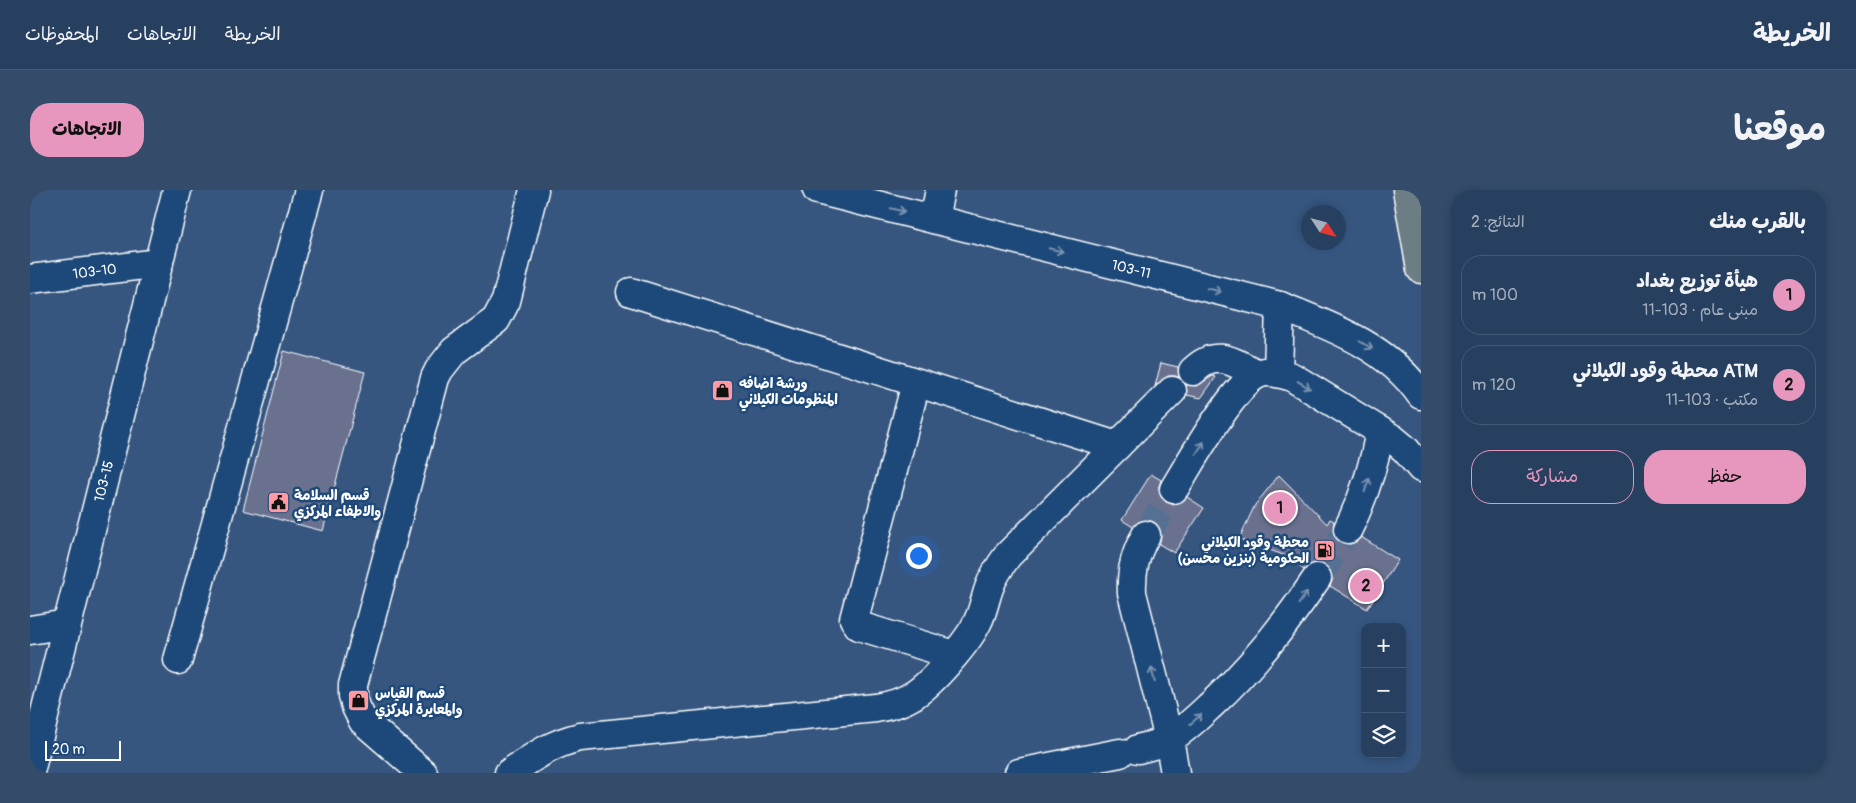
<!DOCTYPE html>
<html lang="ar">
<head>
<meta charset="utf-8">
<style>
	:root { --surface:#284060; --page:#344b69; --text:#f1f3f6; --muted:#a5afbd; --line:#445975; --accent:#e797bd }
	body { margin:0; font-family:Pangolin,"Playpen Sans Arabic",sans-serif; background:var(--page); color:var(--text); direction:rtl }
	.controls { position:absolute; right:15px; bottom:15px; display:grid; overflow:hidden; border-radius:10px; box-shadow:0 2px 8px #0003 }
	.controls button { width:45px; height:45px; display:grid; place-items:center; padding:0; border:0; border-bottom:1px solid var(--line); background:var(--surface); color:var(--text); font:25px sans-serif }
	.compass { position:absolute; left:1271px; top:15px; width:45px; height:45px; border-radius:50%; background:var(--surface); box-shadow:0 2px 8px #0003; rotate:126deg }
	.scale { position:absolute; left:15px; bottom:12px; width:76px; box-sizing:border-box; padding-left:5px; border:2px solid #fff; border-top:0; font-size:14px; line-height:18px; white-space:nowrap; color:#fff; -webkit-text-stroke:4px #1f4a7a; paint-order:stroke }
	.you { position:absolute; left:888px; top:365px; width:18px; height:18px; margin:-12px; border:4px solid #fff; border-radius:50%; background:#1a73e8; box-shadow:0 0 0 8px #1a73e833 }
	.badge { display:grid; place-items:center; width:32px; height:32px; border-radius:50%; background:var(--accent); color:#111; font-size:16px; font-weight:700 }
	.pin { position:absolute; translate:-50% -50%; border:2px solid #fff; box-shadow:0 1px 5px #0006 }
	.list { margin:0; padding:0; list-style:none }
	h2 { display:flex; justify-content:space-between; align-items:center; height:65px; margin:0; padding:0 20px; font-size:21px }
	h2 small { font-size:16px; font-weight:400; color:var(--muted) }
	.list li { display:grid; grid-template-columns:32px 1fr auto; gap:15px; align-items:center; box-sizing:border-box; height:80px; margin:0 10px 10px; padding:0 10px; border:1px solid var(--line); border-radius:20px }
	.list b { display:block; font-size:19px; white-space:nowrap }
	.list p { margin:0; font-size:16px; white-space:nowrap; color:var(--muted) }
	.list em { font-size:16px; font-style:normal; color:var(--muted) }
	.actions { display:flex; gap:10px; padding:15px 20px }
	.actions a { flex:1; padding:11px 0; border:1px solid var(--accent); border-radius:20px; text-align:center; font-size:18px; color:var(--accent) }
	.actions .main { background:var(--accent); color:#111 }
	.icon { flex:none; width:28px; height:28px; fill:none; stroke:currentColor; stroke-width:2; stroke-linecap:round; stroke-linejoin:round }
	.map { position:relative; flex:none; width:1391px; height:583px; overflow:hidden; direction:ltr; border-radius:20px }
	header { display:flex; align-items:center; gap:30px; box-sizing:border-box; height:70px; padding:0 25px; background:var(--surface); border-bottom:1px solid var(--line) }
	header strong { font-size:24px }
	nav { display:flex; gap:28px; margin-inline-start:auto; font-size:18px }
	.intro { display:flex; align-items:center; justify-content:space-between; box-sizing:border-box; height:120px; padding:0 30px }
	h1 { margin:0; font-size:35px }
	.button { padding:12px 22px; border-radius:20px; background:var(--accent); color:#111; font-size:18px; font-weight:700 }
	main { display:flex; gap:30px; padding:0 30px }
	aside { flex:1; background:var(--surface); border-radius:20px; box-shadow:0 2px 8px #0003 }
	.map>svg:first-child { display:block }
	.building { fill:#6a718f; stroke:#fff }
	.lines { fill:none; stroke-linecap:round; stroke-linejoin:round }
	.minor-tunnel { stroke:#546f93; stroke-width:28; stroke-dasharray:28 14; stroke-linecap:butt }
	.minor-casing { stroke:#fff; stroke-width:31 }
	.major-casing { stroke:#fff; stroke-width:31 }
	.minor { stroke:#1f4a7a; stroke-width:28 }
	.major { stroke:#6d7d84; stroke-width:28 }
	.oneway { stroke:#7992af }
	.labels { text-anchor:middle; stroke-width:5; stroke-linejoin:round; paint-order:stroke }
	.street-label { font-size:14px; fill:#fff; stroke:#1f4a7a }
	.poi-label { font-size:14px; font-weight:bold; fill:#fff; stroke:#1f4a7a; text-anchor:start }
</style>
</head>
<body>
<header>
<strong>الخريطة</strong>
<nav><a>الخريطة</a><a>الاتجاهات</a><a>المحفوظات</a></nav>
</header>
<div class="intro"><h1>موقعنا</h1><a class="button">الاتجاهات</a></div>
<main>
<aside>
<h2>بالقرب منك<small>النتائج: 2</small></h2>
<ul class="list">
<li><span class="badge">1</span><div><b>هيأة توزيع بغداد</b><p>مبنى عام · 103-11</p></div><em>100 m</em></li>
<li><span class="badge">2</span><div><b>ATM محطة وقود الكيلاني</b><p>مكتب · 103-11</p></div><em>120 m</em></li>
</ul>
<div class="actions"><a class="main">حفظ</a><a>مشاركة</a></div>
</aside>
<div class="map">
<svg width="1391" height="583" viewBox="0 0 1391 583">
	<rect width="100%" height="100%" fill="#365680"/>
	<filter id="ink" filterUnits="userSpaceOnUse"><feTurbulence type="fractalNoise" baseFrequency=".02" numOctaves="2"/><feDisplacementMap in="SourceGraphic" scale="10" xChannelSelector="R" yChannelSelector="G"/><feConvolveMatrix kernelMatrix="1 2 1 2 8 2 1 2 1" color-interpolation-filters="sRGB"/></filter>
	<g filter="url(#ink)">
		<!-- building -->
		<g class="building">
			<path d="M254,161L335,182L293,341L213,320Z"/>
			<path d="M1131,173L1148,177L1149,188L1146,186H1138L1125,196Z"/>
			<path d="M1183,186L1186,187L1171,208L1157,205L1156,194L1166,196Z"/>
			<path d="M1121,284L1131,290L1128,299L1131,307L1136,312L1144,315L1152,312L1157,307L1174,318L1144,363L1129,354L1132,344L1130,337L1124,332L1115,329L1108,332L1103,337L1092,330Z"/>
			<path d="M1249,285L1297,334L1300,329L1304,331L1303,341L1305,347L1311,353L1320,354L1326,352L1331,347L1368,370L1337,419L1300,396L1303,389L1301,382L1295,375L1289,373L1281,374L1274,380L1270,377L1273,372L1209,349L1225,315Z"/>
		</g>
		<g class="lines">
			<!-- minor-tunnel -->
			<g class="minor-tunnel">
				<path d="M1116,345L1144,299"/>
				<path d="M1287,388L1318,339"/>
			</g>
			<defs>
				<g id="minor">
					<path id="s1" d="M787,0L1250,116C1303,137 1358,157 1391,205"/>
					<path d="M904,29L910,0"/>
					<path id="s2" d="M0,89L129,73"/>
					<path d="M601,102L1087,256"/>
					<path d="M1163,181C1186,158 1203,172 1228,184"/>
					<path d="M1248,183L1250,116"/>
					<path d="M886,193L824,429L829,436L924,465"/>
					<path d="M1144,299C1160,273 1203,196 1228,184C1238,179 1252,184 1262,187L1363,249L1375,259L1391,278"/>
					<path d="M1318,339C1334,307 1344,276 1350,241"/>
					<path d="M1116,345C1105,364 1101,381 1102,403L1139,549L1145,583"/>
					<path d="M0,440L37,434"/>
					<path d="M148,470L279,0"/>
					<path d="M1108,559C1119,556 1131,554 1141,548C1156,539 1169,526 1182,514C1223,476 1256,434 1287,388"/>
					<path id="s3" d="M0,582L147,0"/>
					<path d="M393,583L333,531L326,517L323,506V495L405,188L409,180L424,161L466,130L476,111L504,0"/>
					<path d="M479,583C506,566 518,555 550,547L846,518C859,516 871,513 882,506C901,495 939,451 948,431C953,421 955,409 959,398C963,386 970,376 978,365L1142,201"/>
					<path d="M989,583L1090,563"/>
				</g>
				<path id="major" d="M1377,0L1391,79"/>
			</defs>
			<!-- minor casing -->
			<use href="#minor" class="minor-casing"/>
			<!-- major casing -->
			<use href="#major" class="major-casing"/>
			<!-- minor -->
			<use href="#minor" class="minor"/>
			<!-- major -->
			<use href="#major" class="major"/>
		</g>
		<!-- one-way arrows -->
		<defs><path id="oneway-shaft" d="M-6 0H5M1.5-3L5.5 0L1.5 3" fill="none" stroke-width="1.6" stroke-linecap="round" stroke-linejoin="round" transform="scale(1.25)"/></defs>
		<g class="oneway">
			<use href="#oneway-shaft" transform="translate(868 20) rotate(14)"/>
			<use href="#oneway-shaft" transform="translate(1026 60) rotate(14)"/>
			<use href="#oneway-shaft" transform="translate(1184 100) rotate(14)"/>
			<use href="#oneway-shaft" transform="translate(1336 155) rotate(30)"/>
			<use href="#oneway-shaft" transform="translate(1274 195) rotate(31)"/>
			<use href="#oneway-shaft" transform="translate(1170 258) rotate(-57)"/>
			<use href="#oneway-shaft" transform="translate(1337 295) rotate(-71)"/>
			<use href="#oneway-shaft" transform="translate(1273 408) rotate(-55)"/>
			<use href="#oneway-shaft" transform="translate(1123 485) rotate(-104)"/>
			<use href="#oneway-shaft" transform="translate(1166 529) rotate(-41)"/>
		</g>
	</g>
	<!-- icons -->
	<defs>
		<symbol id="shop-square" viewBox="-11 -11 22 22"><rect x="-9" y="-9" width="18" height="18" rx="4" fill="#ff9aa2" stroke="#1f4a7a"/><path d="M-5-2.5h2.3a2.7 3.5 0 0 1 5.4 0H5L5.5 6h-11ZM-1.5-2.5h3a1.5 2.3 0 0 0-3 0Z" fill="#111"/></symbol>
		<symbol id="civic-square" viewBox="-11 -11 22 22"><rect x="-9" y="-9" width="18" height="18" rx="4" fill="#ff9aa2" stroke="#1f4a7a"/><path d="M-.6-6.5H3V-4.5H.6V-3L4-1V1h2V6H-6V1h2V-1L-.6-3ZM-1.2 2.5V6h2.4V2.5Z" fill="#111"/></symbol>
		<symbol id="fuel-square" viewBox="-11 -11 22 22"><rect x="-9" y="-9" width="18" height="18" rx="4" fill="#ff9aa2" stroke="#1f4a7a"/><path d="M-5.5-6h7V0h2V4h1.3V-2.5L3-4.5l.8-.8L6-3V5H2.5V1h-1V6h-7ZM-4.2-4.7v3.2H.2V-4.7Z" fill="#111"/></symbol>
	</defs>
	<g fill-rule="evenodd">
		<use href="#shop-square" x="680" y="188" width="25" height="25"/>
		<use href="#civic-square" x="236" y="300" width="25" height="25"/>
		<use href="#fuel-square" x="1282" y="348" width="25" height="25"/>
		<use href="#shop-square" x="316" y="498" width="25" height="25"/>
	</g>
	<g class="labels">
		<!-- street labels -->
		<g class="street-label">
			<text dy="5" stroke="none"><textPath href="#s1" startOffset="324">103-11</textPath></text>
			<text dy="5" stroke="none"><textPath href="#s2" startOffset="65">103-10</textPath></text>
			<text dy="5" stroke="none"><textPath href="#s3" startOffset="300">103-15</textPath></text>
		</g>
		<!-- poi labels -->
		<g class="poi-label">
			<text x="709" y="198">ورشة اضافه<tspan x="709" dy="16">المنظومات الكيلاني</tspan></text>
			<text x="264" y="310">قسم السلامة<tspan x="264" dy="16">والاطفاء المركزي</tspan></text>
			<text x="1279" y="357" text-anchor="end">محطة وقود الكيلاني<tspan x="1279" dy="16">الحكومية (بنزين محسن)</tspan></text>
			<text x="345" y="508">قسم القياس<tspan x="345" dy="16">والمعايرة المركزي</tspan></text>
		</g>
	</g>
</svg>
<div class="controls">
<button>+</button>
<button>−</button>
<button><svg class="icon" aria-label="layers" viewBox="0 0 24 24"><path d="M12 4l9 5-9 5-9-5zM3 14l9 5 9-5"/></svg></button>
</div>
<svg class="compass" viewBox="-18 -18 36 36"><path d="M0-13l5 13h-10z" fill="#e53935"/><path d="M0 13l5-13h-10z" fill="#a5afbd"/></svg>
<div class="scale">20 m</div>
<div class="you"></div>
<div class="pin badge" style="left:1250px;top:318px">1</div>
<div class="pin badge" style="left:1336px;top:396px">2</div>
</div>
</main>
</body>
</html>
